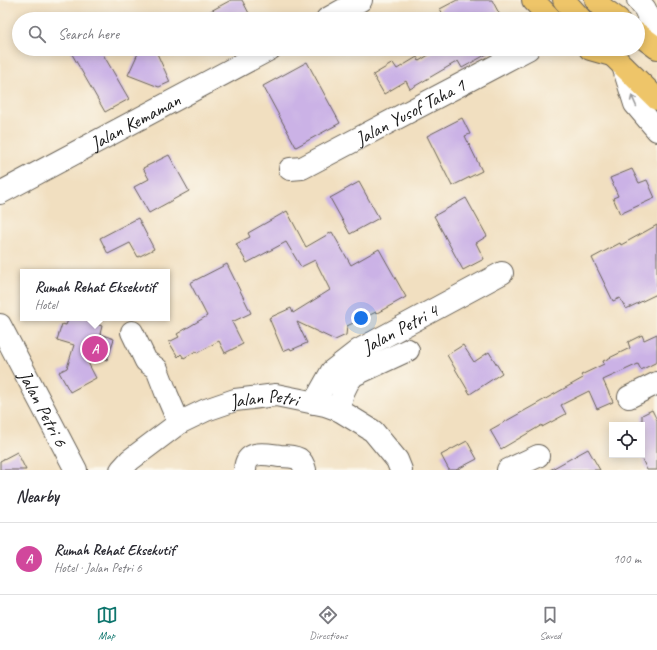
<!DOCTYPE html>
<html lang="en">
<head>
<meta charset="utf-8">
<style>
	:root { --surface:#fff; --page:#f2f2f3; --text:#2b2b33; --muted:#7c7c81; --line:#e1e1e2; --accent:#0f766e }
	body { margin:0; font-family:Caveat,sans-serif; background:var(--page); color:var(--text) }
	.controls { position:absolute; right:12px; bottom:12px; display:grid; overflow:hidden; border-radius:0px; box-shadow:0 2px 10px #0003 }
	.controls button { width:36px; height:36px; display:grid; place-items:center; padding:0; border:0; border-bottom:1px solid var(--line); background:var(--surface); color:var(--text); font:20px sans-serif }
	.you { position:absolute; left:361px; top:318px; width:14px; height:14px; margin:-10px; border:3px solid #fff; border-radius:50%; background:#1a73e8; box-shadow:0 0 0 6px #1a73e833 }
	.badge { display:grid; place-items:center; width:26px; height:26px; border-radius:50%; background:var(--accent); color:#fff; font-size:13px; font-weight:700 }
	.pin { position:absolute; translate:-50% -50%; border:2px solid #fff; box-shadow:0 1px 4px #0006 }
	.popup { position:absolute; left:20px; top:269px; width:150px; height:52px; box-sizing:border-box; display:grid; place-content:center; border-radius:0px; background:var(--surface); filter:drop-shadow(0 1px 3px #0005); font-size:13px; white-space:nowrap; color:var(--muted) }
	.popup b { font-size:15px; color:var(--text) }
	.popup::after { content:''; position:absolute; left:50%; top:100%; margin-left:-8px; border:8px solid transparent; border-top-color:var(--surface) }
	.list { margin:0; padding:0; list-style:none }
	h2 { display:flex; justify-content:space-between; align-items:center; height:52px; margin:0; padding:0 16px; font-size:17px }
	h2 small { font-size:13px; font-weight:400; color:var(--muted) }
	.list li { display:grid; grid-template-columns:26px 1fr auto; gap:12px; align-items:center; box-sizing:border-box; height:72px; padding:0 16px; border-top:1px solid var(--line) }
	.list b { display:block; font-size:15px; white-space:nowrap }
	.list p { margin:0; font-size:13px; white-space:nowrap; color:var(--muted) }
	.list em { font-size:13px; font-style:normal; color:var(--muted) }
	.icon { flex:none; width:22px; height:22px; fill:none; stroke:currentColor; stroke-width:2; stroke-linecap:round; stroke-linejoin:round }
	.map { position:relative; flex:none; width:657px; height:470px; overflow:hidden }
	.search { position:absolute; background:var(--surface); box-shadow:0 2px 10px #0003; left:12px; right:12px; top:12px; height:44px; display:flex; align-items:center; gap:10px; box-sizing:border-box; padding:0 14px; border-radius:22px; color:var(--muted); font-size:15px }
	.sheet { height:124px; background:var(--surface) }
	nav { display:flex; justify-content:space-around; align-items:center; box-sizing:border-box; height:56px; border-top:1px solid var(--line); background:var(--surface); font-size:11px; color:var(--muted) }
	nav a { display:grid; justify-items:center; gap:2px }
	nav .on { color:var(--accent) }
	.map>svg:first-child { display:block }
	.building { fill:#cbb2e6 }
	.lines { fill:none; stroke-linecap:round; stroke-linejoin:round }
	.minor-casing { stroke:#676055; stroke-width:24 }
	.major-casing { stroke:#676055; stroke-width:24 }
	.highway-casing { stroke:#676055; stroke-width:24 }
	.minor { stroke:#fff; stroke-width:22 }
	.major { stroke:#eec569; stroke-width:22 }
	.highway { stroke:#eec569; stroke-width:22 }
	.oneway { stroke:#999 }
	.labels { text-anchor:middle; stroke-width:3.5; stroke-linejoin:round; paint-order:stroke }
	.street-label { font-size:19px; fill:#1c1c1c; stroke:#fbf7ec }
</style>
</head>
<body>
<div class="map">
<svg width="657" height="470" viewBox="0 0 657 470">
	<rect width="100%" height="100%" fill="#fbf7ec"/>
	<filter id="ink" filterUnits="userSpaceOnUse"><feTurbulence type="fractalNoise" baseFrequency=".025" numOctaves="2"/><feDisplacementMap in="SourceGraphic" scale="8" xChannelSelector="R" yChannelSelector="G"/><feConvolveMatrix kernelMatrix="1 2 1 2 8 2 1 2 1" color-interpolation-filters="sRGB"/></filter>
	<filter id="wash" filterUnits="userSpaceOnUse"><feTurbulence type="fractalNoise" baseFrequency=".012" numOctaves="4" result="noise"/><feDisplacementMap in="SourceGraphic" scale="16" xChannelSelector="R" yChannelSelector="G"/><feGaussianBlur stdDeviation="0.9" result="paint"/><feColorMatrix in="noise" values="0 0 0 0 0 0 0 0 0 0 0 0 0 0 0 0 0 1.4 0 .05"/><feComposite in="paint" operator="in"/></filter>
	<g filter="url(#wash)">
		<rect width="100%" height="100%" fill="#f1dfc0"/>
		<g id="blocks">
			<!-- building -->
			<g class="building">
				<path d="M231,0H242L252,19H196Z"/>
				<path d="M457,0H492L502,19H446L440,9Z"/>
				<path d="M69,49H100L129,99L105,112Z"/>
				<path d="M140,49H155L170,82L159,87L128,75Z"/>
				<path d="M438,49H496L462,68L458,61L410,89L406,81L384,94L373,75L393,63L397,69L417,57L419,61Z"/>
				<path d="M307,62L340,123L296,147L263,86Z"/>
				<path d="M462,118L470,134L465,136L482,171L452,186L427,136Z"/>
				<path d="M169,155L189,191L149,213L134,187L149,179L143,168Z"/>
				<path d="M632,169L639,183L647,180L655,198L620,214L613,198L618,196L610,178Z"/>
				<path d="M359,182L379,218L350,234L330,198Z"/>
				<path d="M466,198L487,236L476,243L484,259L463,270L434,216Z"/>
				<path d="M287,211L306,247L332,232L351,265L379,249L406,297L377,313L376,312L347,326L346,335L335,340L297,322L307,343L291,350L290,348L283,351L269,318L291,308L293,313L330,290L315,260L301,267L286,242L247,263L236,244L250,237L248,233Z"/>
				<path d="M138,218L154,249L138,257L130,243L108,254L100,238Z"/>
				<path d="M657,225V294L626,309L620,298L613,301L592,258L620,243L621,245Z"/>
				<path d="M227,264L251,313L232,322L243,344L225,353L219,341L197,353L196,351L184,358L181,354L178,357L169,342L179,337L177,334L207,316L190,283Z"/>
				<path d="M69,318H96L94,323L102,326L100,334L114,339L107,360L83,353L96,378L70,392L59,372L67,368L74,345L57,340L62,324L66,325Z"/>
				<path d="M657,334V362L641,370L638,364L603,380L613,402L597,409L589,391L561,405L566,414L542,427V425L501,449L490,430L583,378L581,375L604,364L603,361L630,348L628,342L642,335L644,340Z"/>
				<path d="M463,345L474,362L489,352L502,373L470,394L447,355Z"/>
				<path d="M652,410L657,420V470H647L642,459V415Z"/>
				<path d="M467,441L477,459L456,470H449L441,455Z"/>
				<path d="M588,449L600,470H550Z"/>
				<path d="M17,452L26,470H0V461Z"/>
			</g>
		</g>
	</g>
	<g filter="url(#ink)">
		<use href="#blocks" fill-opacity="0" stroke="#676055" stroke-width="1"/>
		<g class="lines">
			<defs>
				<g id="minor">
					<path d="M638,0L645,9L657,36"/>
					<path d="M327,19L361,0"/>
					<path d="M623,66L635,104L657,130"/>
					<path id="s1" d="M290,169L302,168L528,49"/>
					<path id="s2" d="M0,193L270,49"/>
					<path id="s3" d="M0,325L76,470"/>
					<path d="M132,332L146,361L157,369L167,395L179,423"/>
					<path d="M629,397L657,383"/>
					<path id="s4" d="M314,403L332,371L359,350L502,273"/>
					<path d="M339,410C342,396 344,385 354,375L408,350"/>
					<path id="s5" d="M121,470L130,460L179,423L206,410L235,400L276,395L325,405L339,410L373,431L397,460L401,470"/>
					<path d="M245,470C246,449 265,454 280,456C286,456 293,456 299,459C303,462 304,466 305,470"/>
					<path d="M508,470L538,456"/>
				</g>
				<g id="major">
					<path d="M533,0L551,19"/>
					<path d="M590,49L611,55"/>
				</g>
				<g id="highway">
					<path d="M564,0L581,19"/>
					<path d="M596,0L604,9L618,19"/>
					<path d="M638,34L657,48"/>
					<path d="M606,49L657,99"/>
				</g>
			</defs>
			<!-- minor casing -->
			<use href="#minor" class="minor-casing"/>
			<!-- major casing -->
			<use href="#major" class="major-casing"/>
			<!-- highway casing -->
			<use href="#highway" class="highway-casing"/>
			<!-- minor -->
			<use href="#minor" class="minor"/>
			<!-- major -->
			<use href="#major" class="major"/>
			<!-- highway -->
			<use href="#highway" class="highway"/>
		</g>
		<!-- one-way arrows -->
		<defs><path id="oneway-shaft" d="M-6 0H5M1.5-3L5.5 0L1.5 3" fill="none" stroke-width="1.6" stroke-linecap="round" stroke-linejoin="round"/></defs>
		<use class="oneway" href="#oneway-shaft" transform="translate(634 101) rotate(-114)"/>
	</g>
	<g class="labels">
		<!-- street labels -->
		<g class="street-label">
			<text dy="7" stroke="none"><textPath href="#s1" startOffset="134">Jalan Yusof Taha 1</textPath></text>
			<text dy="7" stroke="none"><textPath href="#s2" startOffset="153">Jalan Kemaman</textPath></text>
			<text dy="7" stroke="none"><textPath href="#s4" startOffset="117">Jalan Petri 4</textPath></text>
			<text dy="7" stroke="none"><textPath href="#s5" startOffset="165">Jalan Petri</textPath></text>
			<text dy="7" stroke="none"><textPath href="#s3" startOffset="94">Jalan Petri 6</textPath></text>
		</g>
	</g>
</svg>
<div class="controls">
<button><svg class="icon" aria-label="locate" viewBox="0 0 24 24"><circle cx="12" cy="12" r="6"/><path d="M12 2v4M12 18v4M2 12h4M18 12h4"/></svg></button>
</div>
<div class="you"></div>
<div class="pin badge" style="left:95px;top:349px;background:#d1479c">A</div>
<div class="popup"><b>Rumah Rehat Eksekutif</b>Hotel</div>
<div class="search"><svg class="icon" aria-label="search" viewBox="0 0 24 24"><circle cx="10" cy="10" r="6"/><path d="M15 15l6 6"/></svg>Search here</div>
</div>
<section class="sheet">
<h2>Nearby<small></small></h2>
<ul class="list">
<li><span class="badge" style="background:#d1479c">A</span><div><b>Rumah Rehat Eksekutif</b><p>Hotel · Jalan Petri 6</p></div><em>100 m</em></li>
</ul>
</section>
<nav>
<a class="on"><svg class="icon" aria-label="map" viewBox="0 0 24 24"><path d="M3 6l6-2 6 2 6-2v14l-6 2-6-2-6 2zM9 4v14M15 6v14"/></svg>Map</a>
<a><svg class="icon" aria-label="directions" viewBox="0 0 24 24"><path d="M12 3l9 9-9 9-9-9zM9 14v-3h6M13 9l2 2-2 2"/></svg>Directions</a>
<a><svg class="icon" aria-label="saved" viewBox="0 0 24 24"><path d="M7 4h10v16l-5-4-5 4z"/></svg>Saved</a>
</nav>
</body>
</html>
